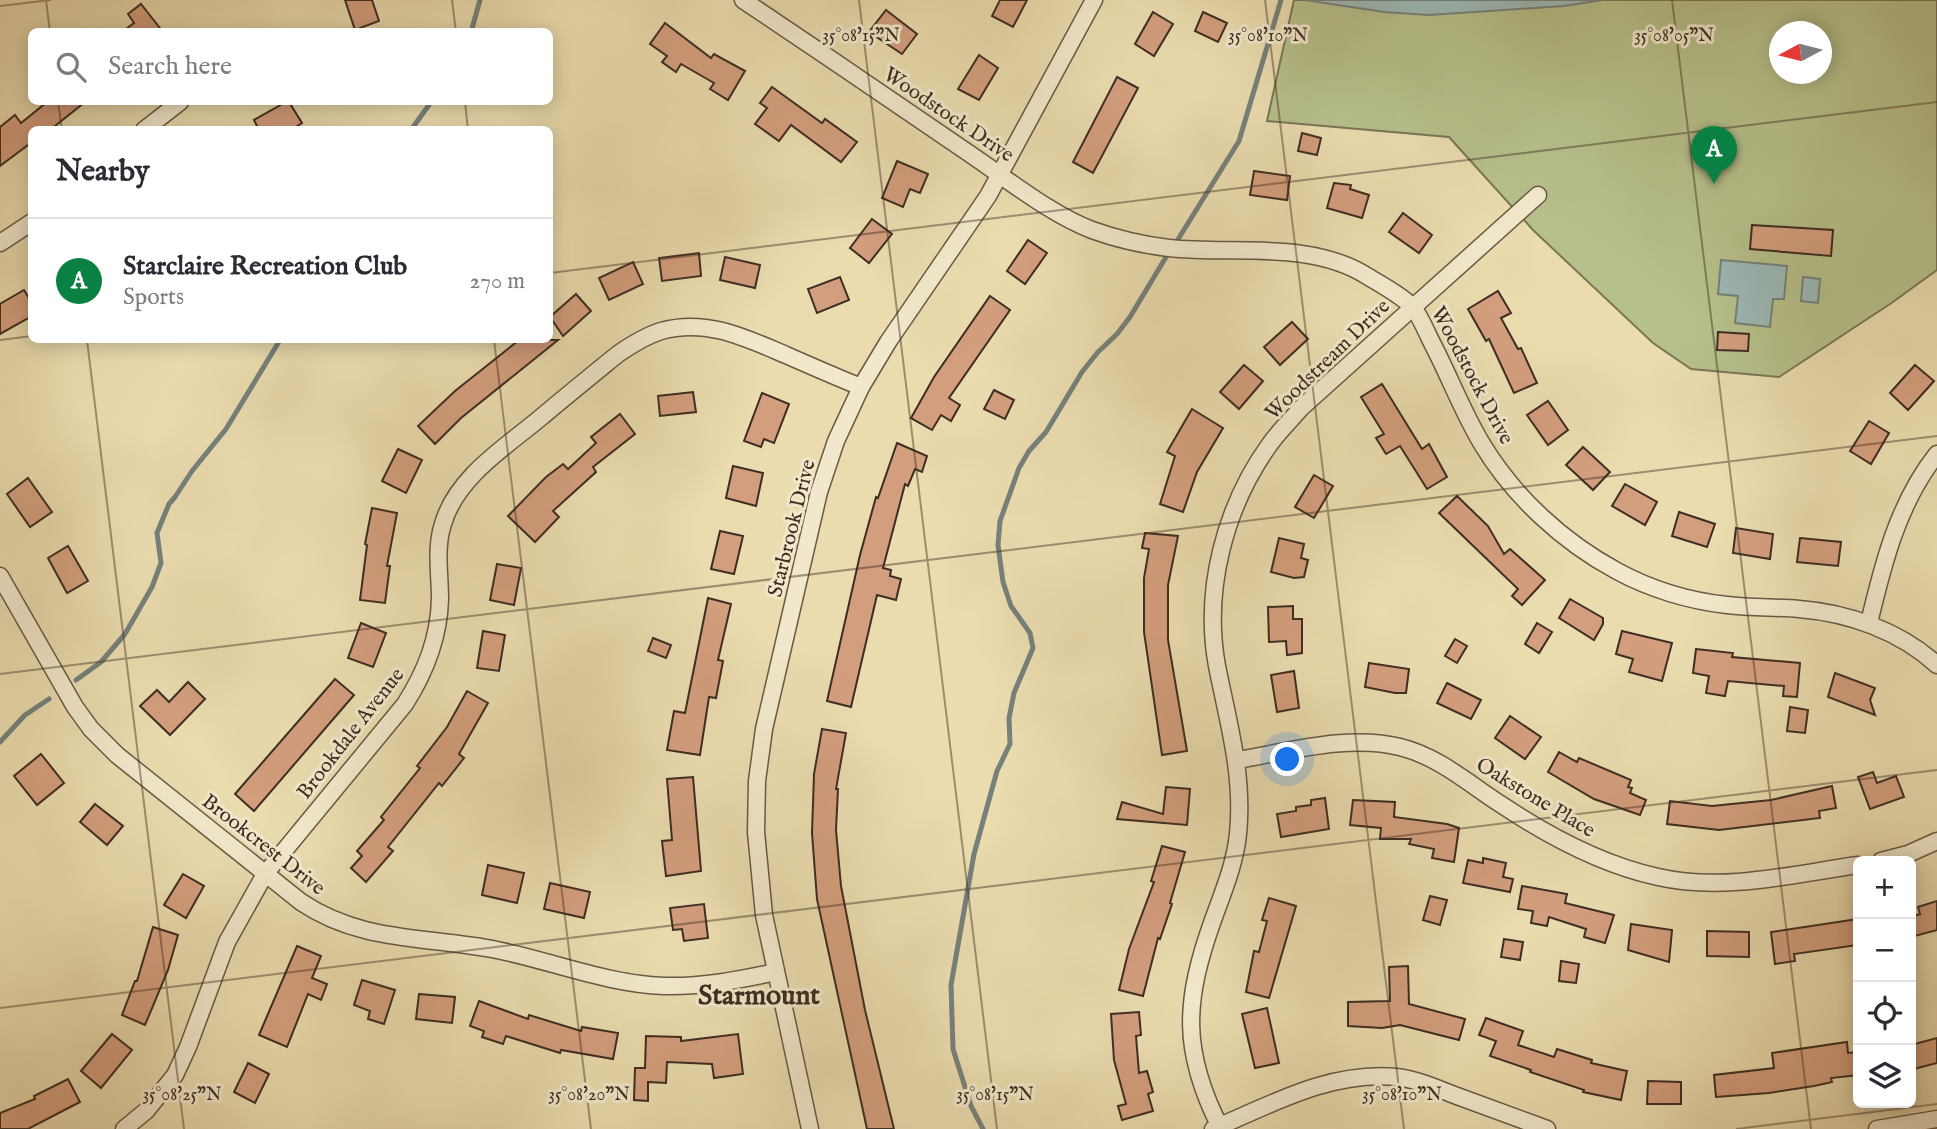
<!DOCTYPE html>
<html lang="en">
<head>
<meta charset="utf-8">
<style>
	:root { --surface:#fff; --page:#f2f2f3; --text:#2b2b33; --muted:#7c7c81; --line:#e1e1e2; --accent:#0b8043 }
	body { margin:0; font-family:"IM FELL English",serif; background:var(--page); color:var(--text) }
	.controls { position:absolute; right:21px; bottom:21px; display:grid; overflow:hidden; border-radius:10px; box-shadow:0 4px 18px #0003 }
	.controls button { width:63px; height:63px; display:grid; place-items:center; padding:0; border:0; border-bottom:2px solid var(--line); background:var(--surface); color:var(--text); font:35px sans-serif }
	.compass { position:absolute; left:1769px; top:21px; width:63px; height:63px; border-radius:50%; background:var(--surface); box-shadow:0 4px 18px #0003; rotate:263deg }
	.you { position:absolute; left:1288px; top:760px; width:24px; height:24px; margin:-18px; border:5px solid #fff; border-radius:50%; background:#1a73e8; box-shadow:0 0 0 10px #1a73e833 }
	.badge { display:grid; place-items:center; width:46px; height:46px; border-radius:50%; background:var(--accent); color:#fff; font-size:23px; font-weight:700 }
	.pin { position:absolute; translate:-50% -58px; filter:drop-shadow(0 2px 4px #0008) }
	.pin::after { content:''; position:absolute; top:37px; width:24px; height:21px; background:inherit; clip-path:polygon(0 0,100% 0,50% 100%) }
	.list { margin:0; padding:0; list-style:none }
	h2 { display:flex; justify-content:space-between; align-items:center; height:91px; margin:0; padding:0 28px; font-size:30px }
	h2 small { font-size:23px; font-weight:400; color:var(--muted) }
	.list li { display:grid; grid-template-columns:46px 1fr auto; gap:21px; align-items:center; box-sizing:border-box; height:126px; padding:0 28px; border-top:2px solid var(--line) }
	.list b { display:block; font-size:26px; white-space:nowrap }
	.list p { margin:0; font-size:23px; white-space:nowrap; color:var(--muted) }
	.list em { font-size:23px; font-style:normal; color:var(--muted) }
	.icon { flex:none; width:38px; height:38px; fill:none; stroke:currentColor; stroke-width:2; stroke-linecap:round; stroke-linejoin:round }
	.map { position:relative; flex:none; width:1937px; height:1129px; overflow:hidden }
	.search { position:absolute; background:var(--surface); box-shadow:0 4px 18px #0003; left:28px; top:28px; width:525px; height:77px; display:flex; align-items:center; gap:18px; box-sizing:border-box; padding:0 24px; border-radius:10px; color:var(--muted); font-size:26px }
	.panel { position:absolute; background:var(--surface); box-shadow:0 4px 18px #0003; left:28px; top:126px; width:525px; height:217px; border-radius:10px }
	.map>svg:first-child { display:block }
	.green { fill:#b6c08b; stroke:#7a7656; stroke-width:2; fill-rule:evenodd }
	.water { fill:#9cb9b6; stroke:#76817b; stroke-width:2 }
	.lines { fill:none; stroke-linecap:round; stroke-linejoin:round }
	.stream { stroke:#76817b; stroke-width:5 }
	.building { fill:#d39e7e; stroke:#3e2d22; stroke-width:2 }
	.minor-casing { stroke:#695945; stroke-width:19 }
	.minor { stroke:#f1e8cb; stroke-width:16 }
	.ticks { fill:none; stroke:#3e2d22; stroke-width:2; stroke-opacity:0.45 }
	.labels { text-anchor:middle; stroke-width:6; stroke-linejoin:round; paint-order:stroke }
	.street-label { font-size:21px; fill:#3e2d22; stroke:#f1e8cb }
	.district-label { font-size:28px; font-weight:bold; fill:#3e2d22; stroke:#f1e8cb }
	.ticks-label { font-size:18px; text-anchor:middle; fill:#3e2d22; stroke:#f1e8cb; stroke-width:6; stroke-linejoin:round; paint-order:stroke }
</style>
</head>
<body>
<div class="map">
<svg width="1937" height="1129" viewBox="0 0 1937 1129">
	<rect width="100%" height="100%" fill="#eadcaf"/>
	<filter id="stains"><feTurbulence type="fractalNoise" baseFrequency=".00286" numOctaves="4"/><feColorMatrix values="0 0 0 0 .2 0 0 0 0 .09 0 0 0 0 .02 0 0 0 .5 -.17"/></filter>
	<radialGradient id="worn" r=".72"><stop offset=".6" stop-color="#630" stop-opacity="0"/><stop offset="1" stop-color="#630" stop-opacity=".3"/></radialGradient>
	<!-- green -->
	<path class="green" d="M1294,0H1937V270L1890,304L1779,377L1691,369L1653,343L1533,230L1449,137L1267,121ZM1780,32H1822V74H1780Z"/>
	<!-- water -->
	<g class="water">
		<path d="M1305,0H1603L1564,6L1429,15L1384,12Z"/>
		<path d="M1721,260L1787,266L1784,299H1773L1770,327L1735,323L1738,296L1718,294Z"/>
		<path d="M1803,277L1820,279L1818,303L1801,301Z"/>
	</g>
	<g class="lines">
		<!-- stream -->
		<g class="stream">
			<path d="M471,32L480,0"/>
			<path d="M411,130L431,102"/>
			<path d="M1177,241L1239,141L1281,0"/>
			<path d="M76,680L101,662L125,634L152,587L161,563L157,533L169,504L175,497L192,471L226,429L280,340"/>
			<path d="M0,742L25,715L49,699"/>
			<path d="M983,1129L971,1106L953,1049L951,985L974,854L997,771L1010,744L1009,718L1014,693L1033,648L1030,633L1011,606L1003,582L998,545L1000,521L1019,468L1029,451L1046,432L1082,372L1098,352L1117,334L1130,317L1166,257"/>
		</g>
	</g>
	<!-- building -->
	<g class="building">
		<path d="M345,0H372L379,21L355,30Z"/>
		<path d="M1000,0H1027L1013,27L992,16Z"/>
		<path d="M141,4L163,32H122L134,23L128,14Z"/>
		<path d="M886,10L917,34L902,54L869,32Z"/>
		<path d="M1153,12L1173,24L1154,56L1135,44Z"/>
		<path d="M1203,12L1227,23L1218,42L1195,31Z"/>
		<path d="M665,23L711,58L714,54L745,71L728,100L710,89L714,83L681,64L676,72L662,62L667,56L650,44Z"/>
		<path d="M979,55L998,68L979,100L958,89Z"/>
		<path d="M1117,77L1138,88L1093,173L1073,162Z"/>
		<path d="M772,87L822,123L825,119L857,142L841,162L791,125L779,141L755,124L767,108L760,103Z"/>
		<path d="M47,102H85L50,130H32V142L0,166V127L15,115L21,123Z"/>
		<path d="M286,102H289L302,123L291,130H259L254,120Z"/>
		<path d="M1302,133L1321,138L1317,155L1298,151Z"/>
		<path d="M897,161L928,174L920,193L910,189L903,207L882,198Z"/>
		<path d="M1254,171L1290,176L1287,200L1250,195Z"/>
		<path d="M1334,183L1351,185L1350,189L1369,195L1362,218L1327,208Z"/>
		<path d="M1403,213L1432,235L1419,253L1389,232Z"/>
		<path d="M872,219L892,234L869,263L850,248Z"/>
		<path d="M1752,225L1833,230L1831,256L1750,249Z"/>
		<path d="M1028,240L1047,253L1025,284L1007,271Z"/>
		<path d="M699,253L701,276L662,281L659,258Z"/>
		<path d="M725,257L760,265L755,288L720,280Z"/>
		<path d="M633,262L643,284L609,300L599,278Z"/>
		<path d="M840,277L849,300L817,313L808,289Z"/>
		<path d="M24,290L32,303V316L0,334V304Z"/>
		<path d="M1498,291L1511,313L1501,318L1518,349L1521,348L1537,383L1514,393L1489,339L1486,341L1468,309Z"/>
		<path d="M576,294L591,311L563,336L550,317Z"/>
		<path d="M990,296L1010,310L949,398L960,405L951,421L941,415L932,430L911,418L934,377Z"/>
		<path d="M1292,322L1308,339L1280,365L1264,347Z"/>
		<path d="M1718,332L1749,334L1748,351L1717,350Z"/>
		<path d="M519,340H558L461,418L435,444L418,426L455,391Z"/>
		<path d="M1244,365L1263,381L1239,409L1220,392Z"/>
		<path d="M1915,365L1934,381L1908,410L1890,393Z"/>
		<path d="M1382,384L1422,449L1429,444L1447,477L1427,489L1400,446L1386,454L1376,438L1384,434L1361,397Z"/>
		<path d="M994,390L1014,400L1005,419L984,409Z"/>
		<path d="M693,392L696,412L660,416L658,396Z"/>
		<path d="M762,393L789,404L774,443L764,439L761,447L744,441Z"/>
		<path d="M1548,401L1568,430L1548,445L1527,415Z"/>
		<path d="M1192,409L1223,428L1197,472L1183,512L1160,504L1175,456L1167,452Z"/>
		<path d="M620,414L635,434L593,467L596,472L553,511L559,517L535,542L508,516L546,477L563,464L568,469L596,443L591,437Z"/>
		<path d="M1869,421L1889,433L1871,464L1850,451Z"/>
		<path d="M897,443L927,456L922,472L915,469L908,486L905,484L883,568L891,570L890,576L901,579L896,600L877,595L851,707L827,701L860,555L876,497L878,498Z"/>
		<path d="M1583,447L1610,472L1593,490L1566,465Z"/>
		<path d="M398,449L422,460L406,493L382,481Z"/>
		<path d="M733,466L763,473L756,506L726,498Z"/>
		<path d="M1314,475L1333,486L1314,518L1295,507Z"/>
		<path d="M28,478L52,512L30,527L7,494Z"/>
		<path d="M1625,484L1657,502L1645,525L1612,506Z"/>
		<path d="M1457,496L1488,526L1504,554L1510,549L1545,580L1522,605L1512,596L1518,589L1439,513Z"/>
		<path d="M372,508L397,513L387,566H390L385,603L360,600L367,545L365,544Z"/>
		<path d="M1679,512L1715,524L1707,547L1672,536Z"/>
		<path d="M1736,528L1773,534L1770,559L1733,553Z"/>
		<path d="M720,531L743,536L734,574L711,569Z"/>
		<path d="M1145,533L1178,536L1168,585V640L1187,751L1162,755L1144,632V578L1149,549L1142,548Z"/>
		<path d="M1279,538L1304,544L1301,558L1308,560L1304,577L1294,578L1271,572Z"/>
		<path d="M1800,538L1841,542L1838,566L1797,562Z"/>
		<path d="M68,546L88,581L67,593L48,558Z"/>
		<path d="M497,564L521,568L514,605L490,600Z"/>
		<path d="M708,598L731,604L718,660L723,661L716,698L709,697L700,755L667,750L674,711L685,713Z"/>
		<path d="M1570,599L1603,618V624L1594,640L1559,618Z"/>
		<path d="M1293,606V619H1302V653L1287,655L1286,641L1269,642L1268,607Z"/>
		<path d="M361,623L386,633L373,667L348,658Z"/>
		<path d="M1537,623L1552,632L1539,653L1525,644Z"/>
		<path d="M483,631L505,635L499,671L477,668Z"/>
		<path d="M1622,631L1672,643L1662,681L1629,672L1633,659L1616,654Z"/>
		<path d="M653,638L671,645L666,658L648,651Z"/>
		<path d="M1455,639L1467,646L1457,663L1445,656Z"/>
		<path d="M1696,649L1733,653L1732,657L1800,663L1797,697L1783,696L1784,686L1728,681L1725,696L1706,693L1709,676L1693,673Z"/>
		<path d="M1369,663L1409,669L1406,693H1395L1365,687Z"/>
		<path d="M1294,671L1299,708L1277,712L1271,675Z"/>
		<path d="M1835,673L1875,688L1870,700L1875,715L1828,697Z"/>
		<path d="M335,679L354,695L254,811L235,794Z"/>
		<path d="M188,682L205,699L170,735L140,706L157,690L169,702Z"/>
		<path d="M1447,683L1481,700L1471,719L1437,703Z"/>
		<path d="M467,691L488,703L459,754L464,758L442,786L439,783L388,847L393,851L366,882L351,868L362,856L357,851L384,820L381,817L420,768L417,766L447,727Z"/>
		<path d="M1790,707L1808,710L1805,733L1787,731Z"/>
		<path d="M1510,716L1541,737L1525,759L1495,738Z"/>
		<path d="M822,729L846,733L836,789H838L836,830L841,886L865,1010L894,1129H867L817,899L812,833L814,774Z"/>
		<path d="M1559,752L1577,762L1579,758L1631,780L1628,787L1632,788L1630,793L1646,800L1640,815L1594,799L1548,772Z"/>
		<path d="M41,754L64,783L37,805L14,776Z"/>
		<path d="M1873,772L1877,783L1896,776L1904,797L1870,809L1858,777Z"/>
		<path d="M693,777L701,871L666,876L662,841L672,840L667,779Z"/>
		<path d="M1832,786L1836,808L1819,811L1820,818L1719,830L1667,824L1670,801L1712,806L1771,800Z"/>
		<path d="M1166,787L1190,789L1187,825L1117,819L1122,802L1163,814Z"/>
		<path d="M1325,798L1329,829L1281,837L1277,814L1296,811V807L1311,805V800Z"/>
		<path d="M1353,800L1395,802L1394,817L1447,824L1459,828L1454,862L1432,858L1434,849L1409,844L1411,839H1380L1381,828L1350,825Z"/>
		<path d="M95,804L123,826L107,845L80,822Z"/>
		<path d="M1162,846L1185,852L1170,903L1172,904L1160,939L1158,938L1143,996L1119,990L1129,949L1154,882L1151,881Z"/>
		<path d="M1483,858L1506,863L1503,877L1513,879L1510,892L1463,883L1468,860L1483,863Z"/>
		<path d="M488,865L524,873L517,903L482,895Z"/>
		<path d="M183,874L204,886L186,918L164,905Z"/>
		<path d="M550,883L590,892L584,918L544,909Z"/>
		<path d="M1522,886L1567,894L1565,903L1614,915L1605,943L1584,937L1586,929L1549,917L1547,926L1531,923L1533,911L1518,909Z"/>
		<path d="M1430,896L1447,900L1440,925L1423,920Z"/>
		<path d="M1269,898L1296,906L1269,998L1246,992L1254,951L1259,952L1267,921L1262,920Z"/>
		<path d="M1937,901V930L1911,937V917L1920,914L1918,907Z"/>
		<path d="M704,904L708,938L684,941L682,929L673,930L670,908Z"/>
		<path d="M1858,919V945L1794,954L1795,961L1775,964L1771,932Z"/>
		<path d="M1631,924L1672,930L1669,962L1628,950Z"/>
		<path d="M153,927L178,935L168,970L145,1025L122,1015L135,981H137Z"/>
		<path d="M1707,931L1749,932V957L1707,956Z"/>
		<path d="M1504,939L1523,942L1520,960L1501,957Z"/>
		<path d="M297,946L321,956L312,978L327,984L321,1000L308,994L287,1047L259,1035Z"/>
		<path d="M1561,961L1579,964L1576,983L1559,981Z"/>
		<path d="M1408,966L1409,1004L1465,1019L1459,1040L1400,1025L1382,1028L1348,1026V1002L1390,1001L1389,967Z"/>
		<path d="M362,980L395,990L384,1024L368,1019L370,1011L354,1005Z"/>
		<path d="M419,994L455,997L452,1023L416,1019Z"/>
		<path d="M479,1001L528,1019L529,1015L581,1031L582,1027L618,1033L613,1059L561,1050L560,1053L506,1036L503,1044L482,1037L484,1031L470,1026Z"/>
		<path d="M1267,1008L1279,1063L1255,1068L1242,1014Z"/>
		<path d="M1139,1012L1141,1035L1136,1036L1139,1073L1147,1071L1153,1092L1148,1094L1153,1111L1122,1120L1118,1106L1126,1104L1114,1060L1111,1014Z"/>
		<path d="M1486,1018L1523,1031L1518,1045L1554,1057L1557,1049L1592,1060L1591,1063L1627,1071L1621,1100L1583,1092L1584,1090L1530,1072L1531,1070L1490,1056L1496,1041L1479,1035Z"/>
		<path d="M112,1034L132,1050L101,1088L81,1071Z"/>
		<path d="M738,1034L743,1074L714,1078L712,1064L667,1062L666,1083L648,1082V1101L634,1100L635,1068H645L646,1036L681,1037V1041Z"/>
		<path d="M1937,1038V1063L1914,1069L1911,1045Z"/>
		<path d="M1847,1042L1848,1053L1858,1052V1075L1831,1078L1832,1082L1814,1086L1769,1093L1716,1097L1714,1075L1774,1068L1772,1053Z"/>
		<path d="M248,1063L269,1074L255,1103L234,1092Z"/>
		<path d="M68,1079L80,1102L28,1129H0V1113L35,1099L34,1096Z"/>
		<path d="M1648,1081L1681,1082V1104H1647Z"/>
	</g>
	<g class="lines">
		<defs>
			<g id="minor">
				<path d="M743,0C819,51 894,102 970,154C1007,179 1050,214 1092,230C1117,239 1143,245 1169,248C1233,255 1310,240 1367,276C1380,284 1406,298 1414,309C1421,318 1426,331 1431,341C1449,375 1462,411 1482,444C1514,497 1563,542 1617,571C1650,589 1690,601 1727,605C1751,608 1775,607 1799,609C1849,613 1900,631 1937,665"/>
				<path d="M144,130L180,102"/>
				<path d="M0,243L32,222"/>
				<path d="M0,576L75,707L91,729L117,755L301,902C362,943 427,936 497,950C552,961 607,984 664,986C702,987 739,980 776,972"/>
				<path d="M1869,623C1883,564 1898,503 1937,454"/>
				<path d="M1237,760C1287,752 1349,734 1400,747C1440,757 1470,785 1505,807C1552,838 1603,865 1658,877C1724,892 1793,874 1858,865"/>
				<path d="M1881,861L1908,854L1937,841"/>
				<path d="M124,1129L146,1111L175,1075L188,1047L227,942L265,874L405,704C426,671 439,638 440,599C440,574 435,548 443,524C456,478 504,448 539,419C565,397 591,376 618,354C631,345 645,336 661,331C706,318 746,338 786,355C811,366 836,377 861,387"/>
				<path d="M810,1129L764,915L756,832L757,781L764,729L819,492L836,441L861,387L888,342L988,196L1094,0"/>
				<path d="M1213,1129C1272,1104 1330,1071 1396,1077C1417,1079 1438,1089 1457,1096C1487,1107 1517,1118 1547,1129"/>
				<path d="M1221,1129C1181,1051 1184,1001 1213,920C1223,892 1235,864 1238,834C1244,775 1228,722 1217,666C1203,590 1225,506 1270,444C1279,431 1291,420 1301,408L1538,195"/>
				<path d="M1877,1129L1937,1119"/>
			</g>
		</defs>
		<!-- minor casing -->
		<use href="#minor" class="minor-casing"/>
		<!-- minor -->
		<use href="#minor" class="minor"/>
	</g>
	<!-- ticks -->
	<path class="ticks" d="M46,0L50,32M452,0L456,32M859,0L997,1129M1265,0L1404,1129M1672,0L1811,1129M0,6L51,0M58,102L62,130M465,102L468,130M550,273L1937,102M0,340L32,336M87,340L184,1129M494,340L591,1129M0,674L1937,436M0,1008L1937,770M1736,1129L1937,1104"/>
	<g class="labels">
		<!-- street labels -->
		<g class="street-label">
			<text transform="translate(949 114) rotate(34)" y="7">Woodstock Drive</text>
			<text transform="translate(1327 359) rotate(-44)" y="7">Woodstream Drive</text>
			<text transform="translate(1473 375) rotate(62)" y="7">Woodstock Drive</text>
			<text transform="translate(791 528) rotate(-76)" y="7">Starbrook Drive</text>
			<text transform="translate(350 733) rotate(-52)" y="7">Brookdale Avenue</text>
			<text transform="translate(1536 797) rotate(31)" y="7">Oakstone Place</text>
			<text transform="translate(264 844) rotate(38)" y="7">Brookcrest Drive</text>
		</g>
		<!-- district labels -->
		<g class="district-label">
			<text x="759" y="1004">Starmount</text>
		</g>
	</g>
	<g class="ticks-label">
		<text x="861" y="41">35°08'15"N</text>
		<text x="1268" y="41">35°08'10"N</text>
		<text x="1674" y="41">35°08'05"N</text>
		<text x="182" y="1100">35°08'25"N</text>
		<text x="589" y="1100">35°08'20"N</text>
		<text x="995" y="1100">35°08'15"N</text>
		<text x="1402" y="1100">35°08'10"N</text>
	</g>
	<rect width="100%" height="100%" filter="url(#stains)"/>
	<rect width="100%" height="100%" fill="url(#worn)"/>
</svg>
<div class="controls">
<button>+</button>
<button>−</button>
<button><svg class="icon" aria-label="locate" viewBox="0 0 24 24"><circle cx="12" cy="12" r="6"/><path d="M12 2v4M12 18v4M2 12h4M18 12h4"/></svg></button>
<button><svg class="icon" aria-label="layers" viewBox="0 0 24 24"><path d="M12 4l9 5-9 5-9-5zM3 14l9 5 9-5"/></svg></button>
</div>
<svg class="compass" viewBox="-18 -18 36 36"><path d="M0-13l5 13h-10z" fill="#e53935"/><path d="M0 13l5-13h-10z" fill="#7c7c81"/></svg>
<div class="you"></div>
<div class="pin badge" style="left:1714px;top:184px">A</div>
<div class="search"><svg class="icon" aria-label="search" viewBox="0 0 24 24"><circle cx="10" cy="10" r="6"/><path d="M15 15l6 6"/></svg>Search here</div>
<section class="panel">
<h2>Nearby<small></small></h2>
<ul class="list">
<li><span class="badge">A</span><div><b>Starclaire Recreation Club</b><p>Sports</p></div><em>270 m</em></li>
</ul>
</section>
</div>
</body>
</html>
